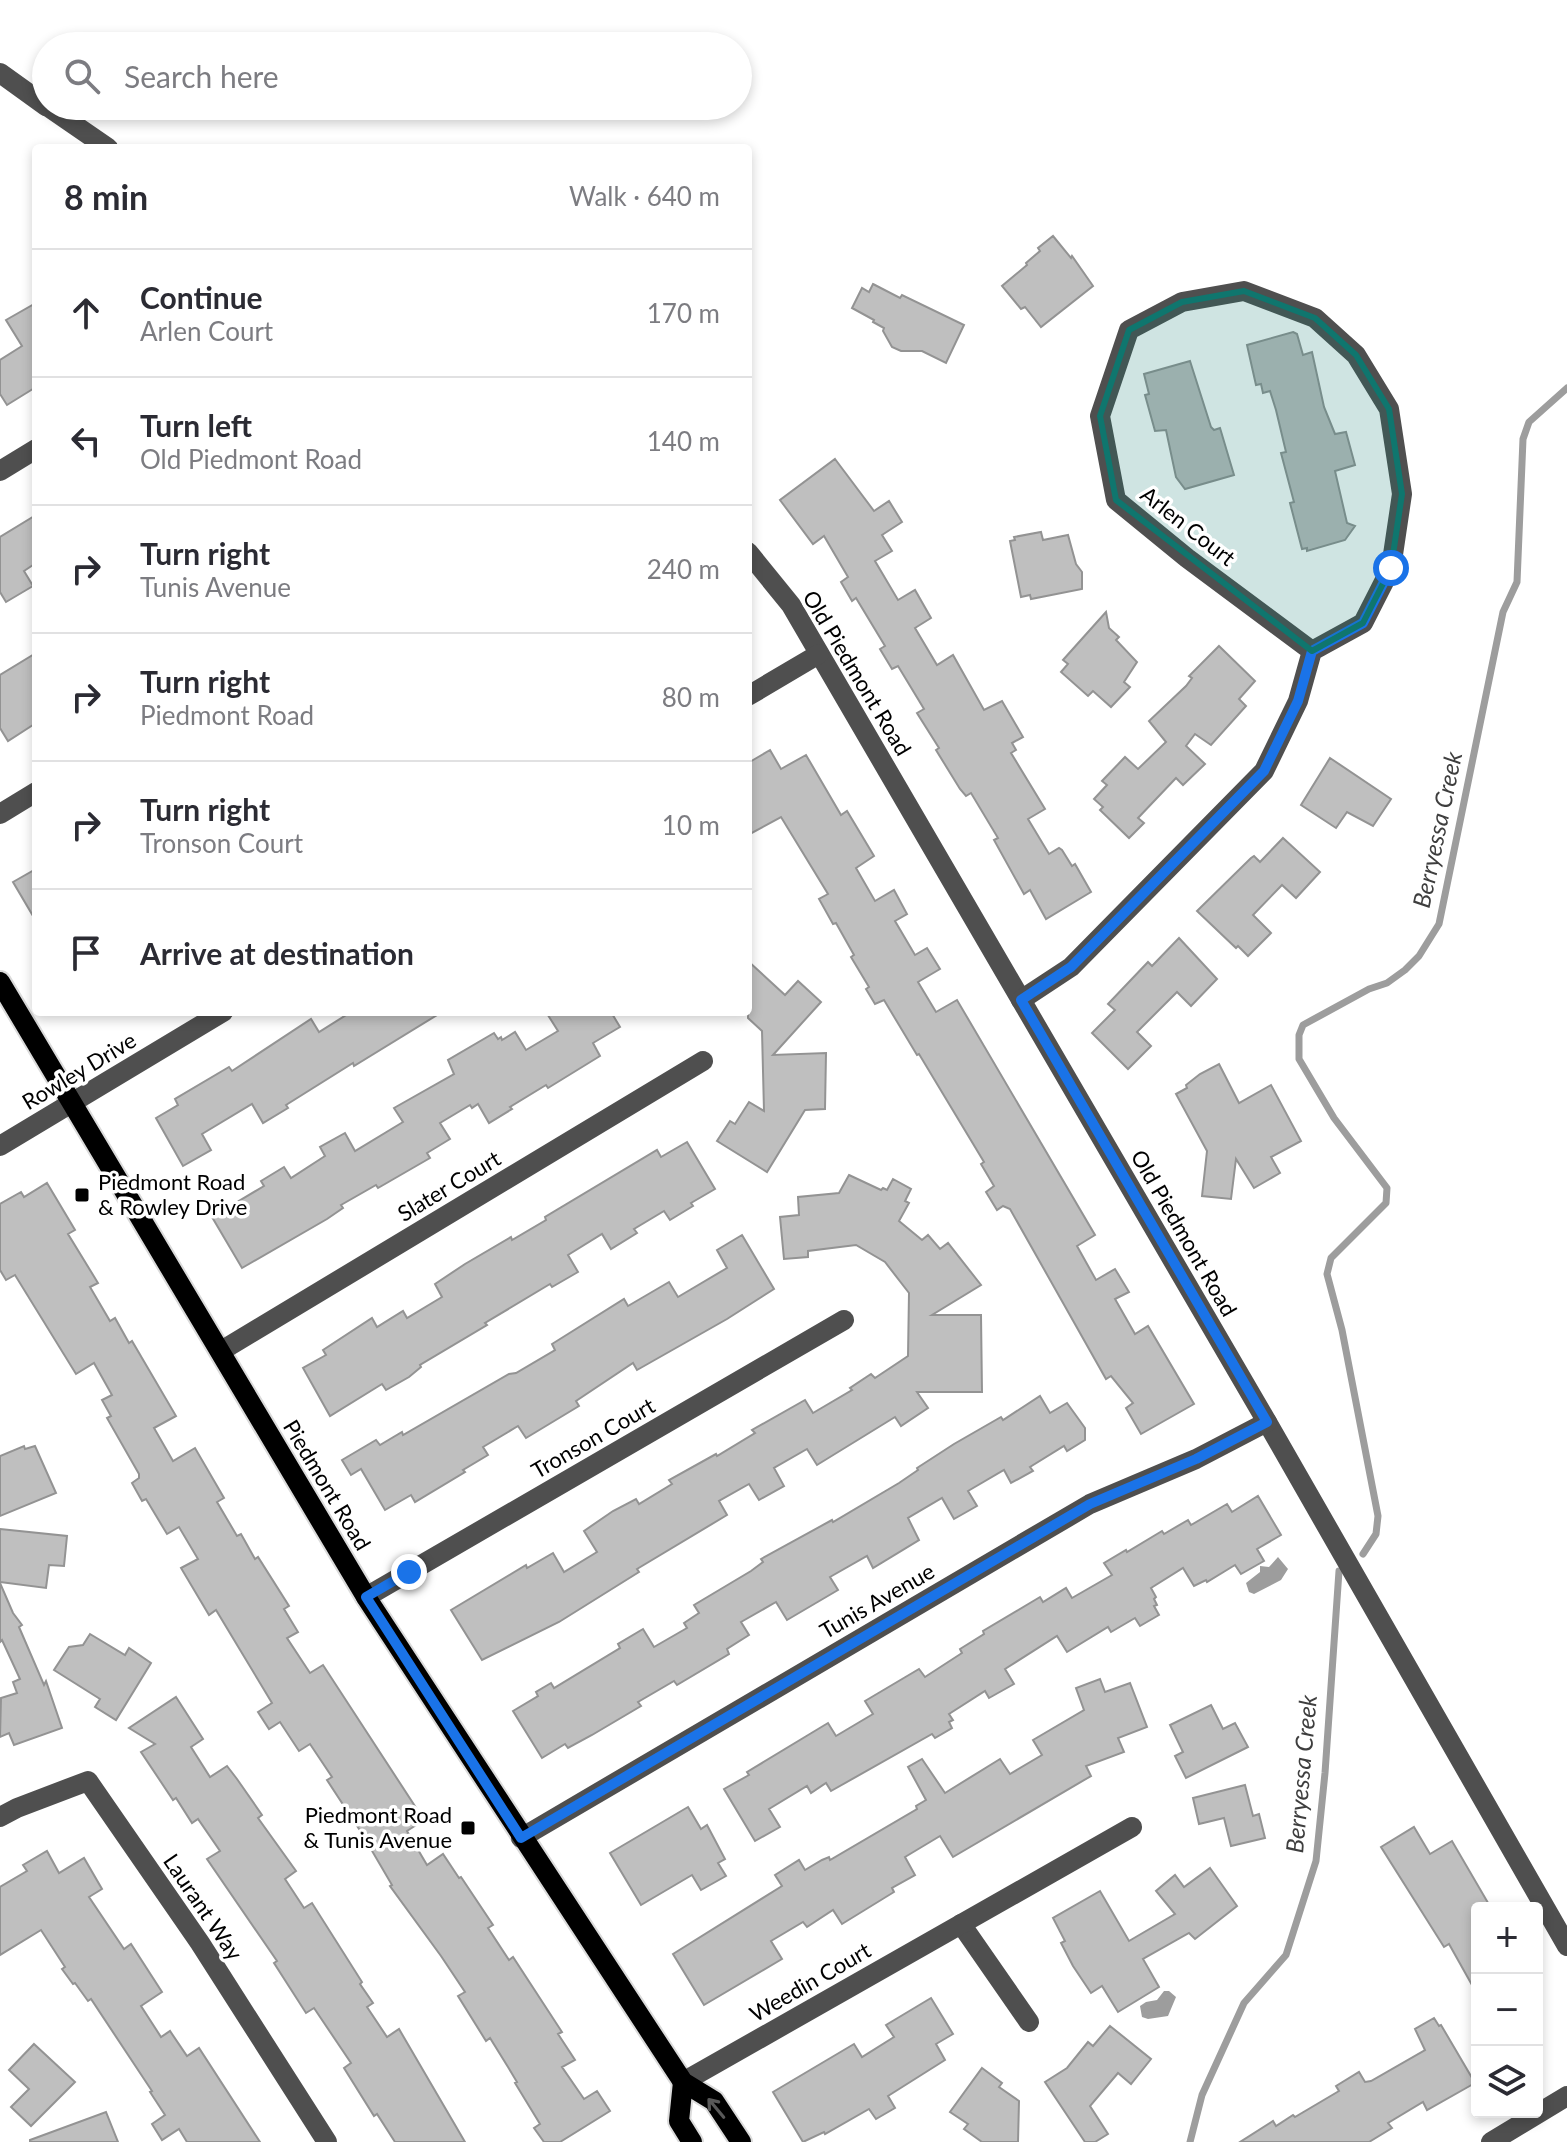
<!DOCTYPE html>
<html lang="en">
<head>
<meta charset="utf-8">
<style>
	:root { --surface:#fff; --page:#f2f2f3; --text:#2b2b33; --muted:#7c7c81; --line:#e1e1e2 }
	body { margin:0; font-family:Lato,sans-serif; background:var(--page); color:var(--text) }
	.controls { position:absolute; right:24px; bottom:24px; display:grid; overflow:hidden; border-radius:8px; box-shadow:0 4px 12px #0003 }
	.controls button { width:72px; height:72px; display:grid; place-items:center; padding:0; border:0; border-bottom:2px solid var(--line); background:var(--surface); color:var(--text); font:40px sans-serif }
	.stop { position:absolute; width:24px; height:24px; margin:-18px; border:6px solid #1a73e8; border-radius:50%; background:#fff }
	.stop.end { background:#1a73e8; border-color:#fff; box-shadow:0 2px 8px #0008 }
	.list { margin:0; padding:0; list-style:none }
	h2 { display:flex; justify-content:space-between; align-items:center; height:104px; margin:0; padding:0 32px; font-size:34px }
	h2 small { font-size:26px; font-weight:400; color:var(--muted) }
	.list li { display:grid; grid-template-columns:52px 1fr auto; gap:24px; align-items:center; box-sizing:border-box; height:128px; padding:0 32px; border-top:2px solid var(--line) }
	.list b { display:block; font-size:30px; white-space:nowrap }
	.list p { margin:0; font-size:26px; white-space:nowrap; color:var(--muted) }
	.list em { font-size:26px; font-style:normal; color:var(--muted) }
	.icon { flex:none; width:44px; height:44px; fill:none; stroke:currentColor; stroke-width:2; stroke-linecap:round; stroke-linejoin:round }
	.map { position:relative; flex:none; width:1567px; height:2142px; overflow:hidden }
	.search { position:absolute; background:var(--surface); box-shadow:0 4px 12px #0003; left:32px; top:32px; width:720px; height:88px; display:flex; align-items:center; gap:20px; box-sizing:border-box; padding:0 28px; border-radius:44px; color:var(--muted); font-size:30px }
	.panel { position:absolute; background:var(--surface); box-shadow:0 4px 12px #0003; left:32px; top:144px; width:720px; height:872px; border-radius:8px }
	.map>svg:first-child { display:block }
	.water { fill:#9d9d9d }
	.lines { fill:none; stroke-linecap:round; stroke-linejoin:round }
	.stream { stroke:#9d9d9d; stroke-width:7 }
	.building { fill:#bfbfbf; stroke:#939393; stroke-width:2 }
	.major-casing { stroke:#dbdbdb; stroke-width:24 }
	.minor { stroke:#4f4f4f; stroke-width:20 }
	.major { stroke:#000; stroke-width:20 }
	.oneway { stroke:#595959 }
	.route { stroke:#1a73e8; stroke-width:10 }
	.marked { fill:#0f766e; fill-opacity:0.2; stroke:#0f766e; stroke-width:6; stroke-linejoin:round }
	.poi-dot { fill:#000; stroke:#fff; stroke-width:3 }
	.labels { text-anchor:middle; stroke-width:7; stroke-linejoin:round; paint-order:stroke }
	.street-label { font-size:22px; fill:#000; stroke:#fff }
	.poi-label { font-size:22px; fill:#000; stroke:#fff; text-anchor:start }
	.water-label { font-size:24px; font-style:italic; fill:#3e3e3e; stroke:#fff }
</style>
</head>
<body>
<div class="map">
<svg width="1567" height="2142" viewBox="0 0 1567 2142">
	<rect width="100%" height="100%" fill="#fff"/>
	<!-- water -->
	<g class="water">
		<path d="M1278,1557L1288,1569L1281,1580L1254,1594L1249,1592L1246,1583L1260,1572V1566L1269,1567Z"/>
		<path d="M1164,1991H1169L1176,1997L1168,2016L1148,2019L1142,2017L1140,2006L1146,2002L1157,2000Z"/>
	</g>
	<g class="lines">
		<!-- stream -->
		<g class="stream">
			<path d="M1363,1554L1376,1534L1378,1516L1342,1330L1327,1274L1331,1258L1386,1203L1387,1188L1334,1118L1299,1059V1035L1303,1025L1369,989L1387,983L1405,970L1419,956L1439,924L1503,612L1517,582L1523,439L1529,422L1567,388"/>
			<path d="M1190,2142L1202,2095L1244,2003L1286,1955L1316,1861L1325,1773L1339,1571"/>
		</g>
	</g>
	<!-- building -->
	<g class="building">
		<path d="M1053,236L1071,258L1072,256L1093,286L1041,327L1025,307L1021,309L1002,286L1027,265L1026,263L1040,251L1038,248Z"/>
		<path d="M873,284L900,298L902,295L964,325L946,363L922,351H901L892,347L883,331L884,328L873,322L874,320L852,308L862,288L869,292Z"/>
		<path d="M36,303V387L7,405L0,394V360L22,346L6,320Z"/>
		<path d="M1293,332L1297,334L1303,355L1312,352L1324,407L1335,434L1346,432L1355,465L1335,471L1347,523L1355,526L1345,540L1307,551V548L1302,549L1290,503L1294,502L1281,453L1286,452L1276,410L1270,391L1263,393L1261,384L1256,385L1247,345Z"/>
		<path d="M1190,361L1211,427L1214,430L1220,428L1234,475L1185,489L1176,477L1166,430L1155,431L1145,395L1149,394L1144,374Z"/>
		<path d="M835,459L874,511L889,501L902,522L882,535L892,551L875,561L898,600L915,590L931,618L915,628L937,665L953,655L984,710L1002,701L1023,737L1012,743L1016,750L1011,753L1045,809L1028,819L1049,854L1059,848L1062,850L1072,866L1075,864L1091,892L1046,919L1030,890L1024,894L994,840L998,838L971,793L966,796L960,789L936,750L939,748L917,713L924,709L898,666L892,669L880,649L885,646L856,598L852,601L841,582L848,577L824,536L813,544L780,500Z"/>
		<path d="M36,515V563L24,571L33,586L6,602L0,592V537Z"/>
		<path d="M1041,532L1043,540L1068,535L1076,564L1082,572V589L1031,599L1030,595L1021,597L1010,541L1015,540L1014,537Z"/>
		<path d="M1106,612L1109,628L1119,637L1116,640L1137,662L1124,682L1130,687L1111,707L1093,691L1088,696L1061,672L1068,664L1063,660Z"/>
		<path d="M1219,646L1255,681L1239,699L1246,706L1211,745L1195,734L1186,746L1205,764L1183,785L1176,778L1138,818L1144,823L1129,838L1100,810L1103,807L1094,799L1107,785L1102,781L1125,757L1138,769L1166,742L1149,721L1186,686L1192,678L1189,676Z"/>
		<path d="M36,653V723L8,741L0,728V675Z"/>
		<path d="M770,750L781,769L806,755L841,815L847,811L874,856L856,868L875,901L894,890L907,914L895,921L915,955L927,948L940,969L918,982L936,1012L957,1000L1095,1235L1077,1246L1096,1280L1115,1269L1129,1292L1115,1299L1135,1334L1148,1326L1194,1404L1141,1434L1126,1408L1133,1403L1111,1376L1106,1379L1010,1209L1003,1206L997,1210L986,1192L994,1186L981,1164L984,1162L919,1054L917,1055L884,1000L875,1004L866,989L869,987L851,957L854,955L836,923L833,924L819,899L828,894L781,817L748,835V763Z"/>
		<path d="M1330,758L1391,799L1373,826L1347,812L1336,828L1301,805Z"/>
		<path d="M1283,838L1320,872L1296,898L1282,885L1253,915L1271,933L1248,956L1238,946L1236,948L1197,911L1251,858L1254,856L1260,862Z"/>
		<path d="M36,869V921L13,882Z"/>
		<path d="M1179,938L1217,979L1191,1006L1177,992L1137,1032L1151,1046L1128,1069L1092,1033L1115,1010L1108,1004L1148,962L1152,966Z"/>
		<path d="M748,961L785,995L798,981L821,1002L773,1055L826,1053L825,1109L805,1110L767,1172L717,1141L730,1121L735,1124L749,1102L764,1111L762,1031L748,1018Z"/>
		<path d="M351,1012H442L354,1066L353,1063L286,1105L288,1108L263,1123L252,1104L202,1134L211,1150L183,1166L156,1118L178,1105L175,1099L229,1067L232,1071L311,1019L319,1032Z"/>
		<path d="M546,1012H611L620,1027L593,1043L600,1056L548,1088L546,1085L510,1107L512,1109L489,1123L478,1104L472,1108L470,1105L440,1123L450,1139L427,1153L430,1158L378,1188L376,1185L341,1205L343,1208L327,1219L242,1268L212,1217L264,1186L261,1181L284,1167L291,1178L325,1156L320,1147L345,1133L355,1151L403,1122L394,1108L454,1074L448,1060L494,1033L498,1039L501,1037L502,1040L515,1032L526,1050L558,1031Z"/>
		<path d="M1219,1064L1239,1103L1271,1085L1301,1141L1271,1157L1280,1173L1254,1188L1236,1159L1231,1199L1202,1196L1207,1151L1176,1094L1187,1088L1186,1085L1200,1074Z"/>
		<path d="M687,1142L715,1189L691,1203L693,1206L670,1220L664,1211L634,1229L637,1233L611,1249L602,1234L568,1255L578,1272L552,1287L550,1284L485,1323L487,1325L420,1365L421,1367L409,1377L386,1390L382,1384L330,1416L303,1368L326,1355L323,1350L372,1318L377,1327L403,1311L407,1318L442,1297L435,1284L465,1264L511,1237L512,1240L546,1220L545,1217L657,1150L661,1157Z"/>
		<path d="M849,1175L881,1190L883,1188L887,1190L893,1179L911,1189L905,1201L909,1203L899,1221L922,1240L928,1235L940,1249L948,1243L981,1285L932,1315H981L982,1392H917L928,1408L901,1426L895,1417L817,1465L807,1449L774,1468L784,1486L759,1500L749,1484L719,1501L727,1515L637,1569L639,1572L559,1622L482,1660L451,1610L526,1565L527,1568L553,1553L564,1572L597,1552L584,1531L613,1511L636,1499L639,1504L672,1484L669,1480L716,1454L717,1456L755,1433L752,1430L805,1400L813,1413L852,1390L850,1388L871,1374L875,1378L908,1356L909,1293L885,1262L856,1245L808,1251V1257L784,1259L780,1217L799,1215L798,1197L839,1193Z"/>
		<path d="M47,1183L75,1230L68,1234L98,1283L90,1287L110,1321L115,1318L129,1343L132,1341L176,1416L154,1428L173,1461L195,1448L224,1498L217,1502L237,1536L241,1534L255,1559L258,1557L289,1606L284,1609L298,1632L287,1638L310,1673L323,1665L424,1820L407,1831L427,1865L443,1854L459,1878L461,1877L493,1925L488,1928L509,1960L513,1957L562,2032L558,2034L575,2060L562,2067L584,2099L597,2091L610,2111L560,2142H544L534,2128L540,2124L515,2083L517,2082L508,2067L490,2038L486,2041L458,1996L465,1992L441,1956L390,1886L392,1885L361,1832L327,1780L332,1777L310,1744L299,1751L280,1722L269,1729L258,1712L272,1703L216,1610L209,1615L181,1568L198,1559L179,1527L167,1534L146,1499L142,1501L132,1483L139,1478V1474L107,1418L111,1416L102,1400L112,1395L94,1363L76,1374L15,1275L6,1280L0,1270V1204L21,1192L24,1197Z"/>
		<path d="M742,1235L774,1289L727,1319L637,1370L633,1363L576,1401L579,1406L526,1438L518,1426L483,1447L488,1455L463,1470L465,1472L415,1502L411,1495L385,1510L361,1469L351,1475L342,1460L376,1440L380,1445L402,1432L403,1435L509,1374L516,1373L555,1350L552,1344L624,1299L628,1306L669,1282L678,1297L727,1268L717,1250Z"/>
		<path d="M1040,1396L1050,1413L1067,1403L1085,1428V1440L1067,1451L1064,1446L1030,1467L1033,1471L1011,1483L1004,1470L968,1491L977,1506L954,1519L942,1498L908,1518L919,1540L873,1568L867,1556L830,1577L838,1590L787,1620L776,1602L741,1622L749,1635L727,1649L729,1654L677,1685L674,1681L638,1702L641,1706L592,1735L568,1748L565,1744L542,1758L513,1711L538,1696L536,1692L551,1683L554,1688L620,1648L618,1644L643,1629L654,1647L687,1628L684,1623L699,1613L694,1605L751,1571L763,1562L761,1559L832,1520L833,1522L899,1483L918,1470L917,1468L954,1444L1001,1417L1003,1420Z"/>
		<path d="M24,1446L25,1449L35,1446L56,1493L0,1516V1456Z"/>
		<path d="M1258,1496L1281,1535L1257,1549L1264,1561L1241,1574L1235,1565L1207,1582L1206,1580L1194,1586L1183,1568L1151,1588L1156,1597L1154,1599L1157,1605L1154,1606L1159,1615L1140,1626L1135,1618L1111,1632L1108,1627L1067,1652L1057,1636L1005,1669L1014,1684L989,1698L985,1691L949,1714L953,1720L949,1722L952,1728L935,1738L932,1734L831,1791L826,1783L811,1793L807,1786L769,1809L780,1827L755,1841L724,1789L749,1775L747,1772L828,1723L836,1736L873,1714L865,1701L919,1669L925,1677L962,1653L960,1649L984,1634L983,1631L1040,1597L1043,1602L1066,1588L1072,1598L1112,1575L1104,1563L1126,1550L1127,1552L1162,1531L1164,1534L1188,1520L1191,1525L1227,1504L1232,1512Z"/>
		<path d="M0,1529L67,1536L64,1566L49,1565L46,1588L0,1582Z"/>
		<path d="M0,1583L13,1613L22,1625L19,1627L44,1685L46,1681L62,1728L14,1745L9,1733L0,1737L1,1698L17,1693L13,1682L20,1679L2,1640L0,1642Z"/>
		<path d="M90,1634L125,1655L129,1648L151,1663L116,1720L95,1707L100,1699L54,1670L69,1647L83,1645Z"/>
		<path d="M1100,1679L1105,1692L1130,1683L1147,1727L1118,1738L1124,1752L1086,1766L1091,1776L953,1857L940,1836L905,1857L915,1875L892,1888L894,1892L842,1924L833,1910L807,1927L803,1922L771,1941L782,1959L704,2005L673,1954L782,1886L775,1875L799,1860L805,1870L822,1860L829,1857L830,1860L917,1809L916,1806L926,1800L908,1767L922,1759L945,1793L1000,1759L1010,1774L1042,1755L1033,1740L1084,1710L1076,1688Z"/>
		<path d="M176,1697L203,1739L191,1747L210,1777L227,1766L237,1779L262,1815L258,1818L296,1871L285,1879L304,1908L312,1903L362,1982L360,1984L373,2003L367,2007L387,2037L399,2029L465,2142H395L377,2114L374,2116L344,2068L351,2063L314,2008L306,2013L274,1963L277,1961L207,1859L220,1851L198,1819L192,1823L176,1798L173,1800L141,1752L155,1744L129,1728Z"/>
		<path d="M1211,1705L1223,1729L1235,1723L1248,1747L1186,1778L1175,1756L1183,1752L1170,1725Z"/>
		<path d="M1245,1785L1253,1816L1259,1814L1265,1838L1231,1846L1224,1818L1199,1824L1193,1798Z"/>
		<path d="M688,1807L701,1829L707,1825L725,1859L718,1863L726,1876L701,1890L692,1875L641,1905L610,1853Z"/>
		<path d="M1414,1827L1430,1854L1452,1841L1491,1908H1477V1994L1449,1944L1444,1947L1381,1847Z"/>
		<path d="M47,1851L59,1873L84,1858L102,1889L89,1897L124,1949L131,1944L162,1992L141,2006L161,2037L170,2031L187,2056L199,2048L260,2142H187L179,2129L162,2140L152,2124L165,2115L150,2092L152,2091L91,1999L88,2001L75,1983L73,1984L62,1969L65,1967L41,1930L0,1955V1887L27,1871L23,1865Z"/>
		<path d="M1210,1868L1237,1906L1195,1939L1189,1933L1143,1959L1159,1987L1118,2012L1102,1986L1091,1993L1073,1966L1061,1943L1065,1941L1053,1918L1100,1891L1129,1941L1175,1914L1156,1891L1175,1875L1184,1887Z"/>
		<path d="M931,1998L953,2034L936,2044L945,2060L888,2096L895,2108L876,2119L869,2109L825,2134L824,2132L803,2142L773,2092L854,2044L862,2057L894,2037L886,2025Z"/>
		<path d="M1434,2018L1439,2026L1441,2025L1475,2083L1427,2110L1423,2102L1388,2123L1392,2128L1369,2142H1240L1273,2121L1276,2126L1293,2115L1295,2117L1339,2091L1336,2086L1359,2072L1365,2082L1371,2081L1425,2050L1415,2029Z"/>
		<path d="M1110,2026L1151,2059L1131,2084L1118,2073L1090,2106L1108,2134L1095,2142H1085L1045,2082L1067,2068L1088,2042L1093,2046Z"/>
		<path d="M34,2044L75,2082L31,2126L11,2107L29,2089L9,2070Z"/>
		<path d="M982,2068L1002,2083L999,2087L1019,2101L1018,2142H982L964,2129L968,2124L950,2112Z"/>
		<path d="M106,2112L118,2142H30V2140Z"/>
	</g>
	<g class="lines">
		<defs>
			<g id="major">
				<path d="M0,982L366,1597L683,2082L714,2101L741,2142"/>
				<path d="M683,2082L679,2121L692,2142"/>
			</g>
		</defs>
		<!-- major casing -->
		<use href="#major" class="major-casing"/>
		<!-- minor -->
		<g class="minor">
			<path d="M0,73L46,106"/>
			<path d="M47,106L108,148"/>
			<path d="M0,471L36,449"/>
			<path d="M748,552L791,605L1267,1422L1567,1946"/>
			<path d="M748,696L819,654"/>
			<path d="M0,814L36,792"/>
			<path d="M1021,1000L1071,967L1264,771L1298,701L1312,651L1187,558L1116,500L1100,416L1129,330L1182,302L1244,291L1315,318L1356,355L1389,409L1402,494L1391,568L1363,623L1312,651"/>
			<path d="M0,1146L223,1012"/>
			<path d="M221,1351L703,1061"/>
			<path d="M366,1597L844,1320"/>
			<path d="M0,1817L17,1808L88,1781L200,1943L327,2142"/>
			<path d="M521,1838L1090,1504L1196,1459L1267,1422"/>
			<path d="M961,1924L1029,2022"/>
			<path d="M683,2082L1132,1827"/>
			<path d="M1491,2142L1567,2096"/>
		</g>
		<!-- major -->
		<use href="#major" class="major"/>
	</g>
	<!-- one-way arrows -->
	<defs><path id="oneway-shaft" d="M-6 0H5M1.5-3L5.5 0L1.5 3" fill="none" stroke-width="1.6" stroke-linecap="round" stroke-linejoin="round" transform="scale(2)"/></defs>
	<use class="oneway" href="#oneway-shaft" transform="translate(716 2108) rotate(-130)"/>
	<g class="lines">
		<!-- route -->
		<path class="route" d="M409,1572L366,1597L521,1838L1090,1504L1196,1459L1267,1422L1021,1000L1071,967L1264,771L1298,701L1312,651L1363,623L1391,568"/>
	</g>
	<!-- marked area -->
	<path class="marked" d="M1244,291L1315,318L1356,355L1389,409L1402,494L1391,568L1363,623L1312,651L1116,500L1100,416L1129,330L1182,302Z"/>
	<!-- markers -->
	<g class="poi-dot">
		<rect x="74" y="1187" width="16" height="16" rx="4"/>
		<rect x="460" y="1820" width="16" height="16" rx="4"/>
	</g>
	<g class="labels">
		<!-- street labels -->
		<g class="street-label">
			<text transform="translate(1188 526) rotate(38)" y="8">Arlen Court</text>
			<text transform="translate(857 673) rotate(59)" y="8">Old Piedmont Road</text>
			<text transform="translate(79 1071) rotate(-31)" y="8">Rowley Drive</text>
			<text transform="translate(449 1186) rotate(-31)" y="8">Slater Court</text>
			<text transform="translate(1184 1233) rotate(60)" y="8">Old Piedmont Road</text>
			<text transform="translate(593 1438) rotate(-30)" y="8">Tronson Court</text>
			<text transform="translate(327 1485) rotate(59)" y="8">Piedmont Road</text>
			<text transform="translate(877 1601) rotate(-30)" y="8">Tunis Avenue</text>
			<text transform="translate(203 1907) rotate(56)" y="8">Laurant Way</text>
			<text transform="translate(810 1982) rotate(-30)" y="8">Weedin Court</text>
		</g>
		<!-- poi labels -->
		<g class="poi-label">
			<text x="98" y="1190">Piedmont Road<tspan x="98" dy="25">&amp; Rowley Drive</tspan></text>
			<text x="452" y="1823" text-anchor="end">Piedmont Road<tspan x="452" dy="25">&amp; Tunis Avenue</tspan></text>
		</g>
		<!-- water labels -->
		<g class="water-label">
			<text transform="translate(1438 830) rotate(-78)" y="8">Berryessa Creek</text>
			<text transform="translate(1302 1774) rotate(-85)" y="8">Berryessa Creek</text>
		</g>
	</g>
</svg>
<div class="controls">
<button>+</button>
<button>−</button>
<button><svg class="icon" aria-label="layers" viewBox="0 0 24 24"><path d="M12 4l9 5-9 5-9-5zM3 14l9 5 9-5"/></svg></button>
</div>
<div class="stop" style="left:1391px;top:568px"></div>
<div class="stop end" style="left:409px;top:1572px"></div>
<div class="search"><svg class="icon" aria-label="search" viewBox="0 0 24 24"><circle cx="10" cy="10" r="6"/><path d="M15 15l6 6"/></svg>Search here</div>
<section class="panel">
<h2>8 min<small>Walk · 640 m</small></h2>
<ul class="list">
<li><svg class="icon" aria-label="ahead" viewBox="0 0 24 24"><path d="M12 20V5M6 11l6-6 6 6"/></svg><div><b>Continue</b><p>Arlen Court</p></div><em>170 m</em></li>
<li><svg class="icon" aria-label="left" viewBox="0 0 24 24"><path d="M17 20v-9H6M10 6l-5 5 5 5"/></svg><div><b>Turn left</b><p>Old Piedmont Road</p></div><em>140 m</em></li>
<li><svg class="icon" aria-label="right" viewBox="0 0 24 24"><path d="M7 20v-9h11M14 6l5 5-5 5"/></svg><div><b>Turn right</b><p>Tunis Avenue</p></div><em>240 m</em></li>
<li><svg class="icon" aria-label="right" viewBox="0 0 24 24"><path d="M7 20v-9h11M14 6l5 5-5 5"/></svg><div><b>Turn right</b><p>Piedmont Road</p></div><em>80 m</em></li>
<li><svg class="icon" aria-label="right" viewBox="0 0 24 24"><path d="M7 20v-9h11M14 6l5 5-5 5"/></svg><div><b>Turn right</b><p>Tronson Court</p></div><em>10 m</em></li>
<li><svg class="icon" aria-label="arrive" viewBox="0 0 24 24"><path d="M6 21V4h12l-3 4 3 4H6"/></svg><div><b>Arrive at destination</b></div></li>
</ul>
</section>
</div>
</body>
</html>
